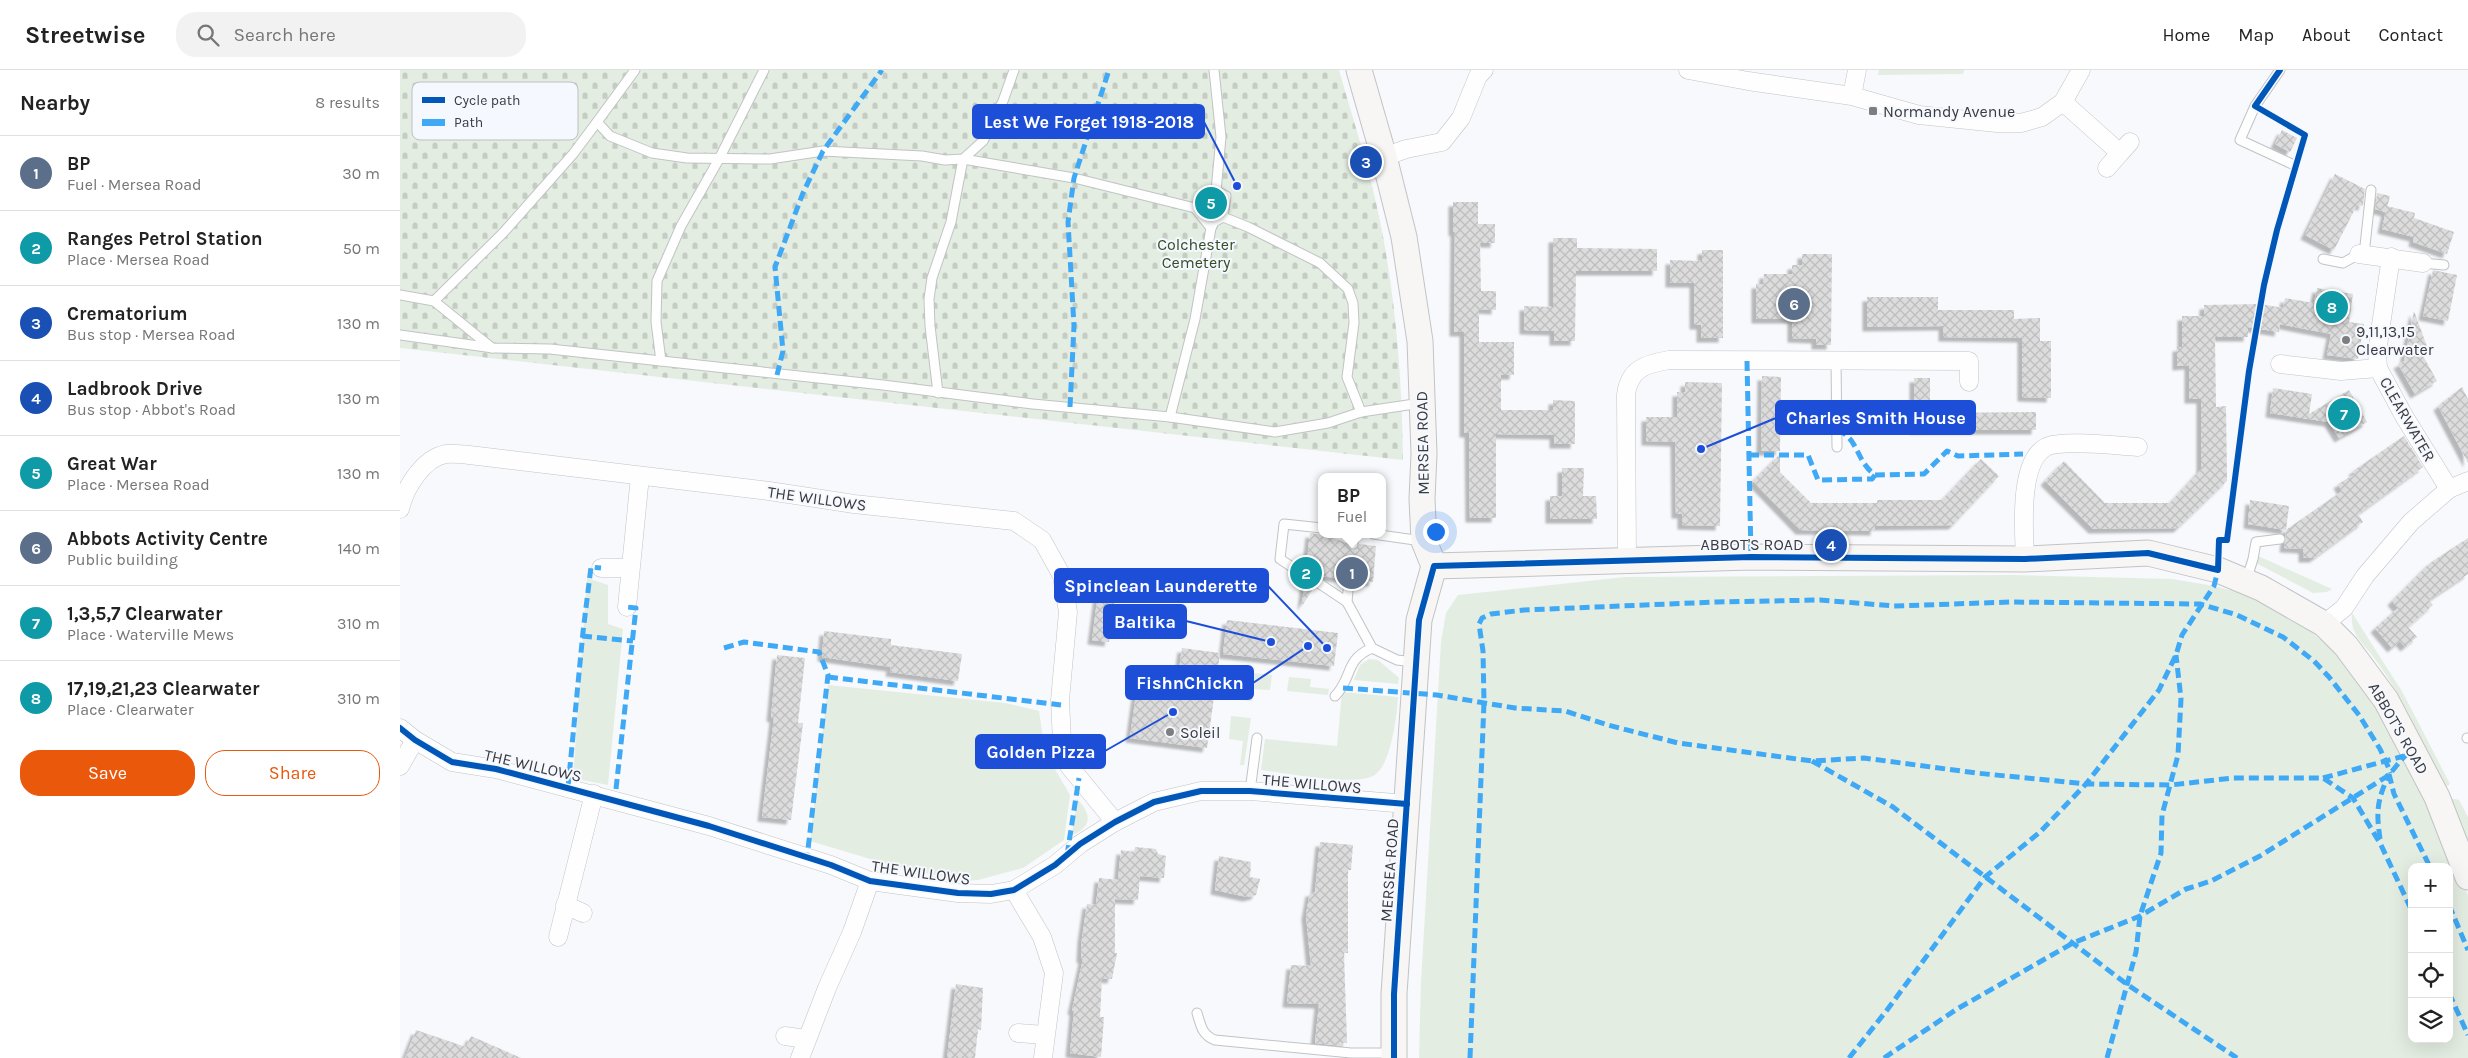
<!DOCTYPE html>
<html lang="en">
<head>
<meta charset="utf-8">
<style>
	:root { --surface:#fff; --page:#f2f2f2; --text:#222; --muted:#767676; --line:#e0e0e0; --accent:#ea580c }
	body { margin:0; font-family:Karla,sans-serif; background:var(--page); color:var(--text) }
	.controls { position:absolute; right:15px; bottom:15px; display:grid; overflow:hidden; border-radius:10px; box-shadow:0 5px 20px #0002 }
	.controls button { width:45px; height:45px; display:grid; place-items:center; padding:0; border:0; border-bottom:1px solid var(--line); background:var(--surface); color:var(--text); font:25px sans-serif }
	.you { position:absolute; left:1035px; top:461px; width:18px; height:18px; margin:-12px; border:4px solid #fff; border-radius:50%; background:#1a73e8; box-shadow:0 0 0 8px #1a73e833 }
	.badge { display:grid; place-items:center; width:32px; height:32px; border-radius:50%; background:var(--accent); color:#fff; font-size:16px; font-weight:700 }
	.pin { position:absolute; translate:-50% -50%; border:2px solid #fff; box-shadow:0 1px 5px #0006 }
	.popup { position:absolute; left:918px; top:403px; width:68px; height:65px; box-sizing:border-box; display:grid; place-content:center; border-radius:10px; background:var(--surface); filter:drop-shadow(0 1px 4px #0005); font-size:16px; white-space:nowrap; color:var(--muted) }
	.popup b { font-size:19px; color:var(--text) }
	.popup::after { content:''; position:absolute; left:50%; top:100%; margin-left:-10px; border:10px solid transparent; border-top-color:var(--surface) }
	.list { margin:0; padding:0; list-style:none }
	h2 { display:flex; justify-content:space-between; align-items:center; height:65px; margin:0; padding:0 20px; font-size:21px }
	h2 small { font-size:16px; font-weight:400; color:var(--muted) }
	.list li { display:grid; grid-template-columns:32px 1fr auto; gap:15px; align-items:center; box-sizing:border-box; height:75px; padding:0 20px; border-top:1px solid var(--line) }
	.list b { display:block; font-size:19px; white-space:nowrap }
	.list p { margin:0; font-size:16px; white-space:nowrap; color:var(--muted) }
	.list em { font-size:16px; font-style:normal; color:var(--muted) }
	.actions { display:flex; gap:10px; padding:15px 20px }
	.actions a { flex:1; padding:11px 0; border:1px solid var(--accent); border-radius:20px; text-align:center; font-size:18px; color:var(--accent) }
	.actions .main { background:var(--accent); color:#fff }
	.icon { flex:none; width:28px; height:28px; fill:none; stroke:currentColor; stroke-width:2; stroke-linecap:round; stroke-linejoin:round }
	.map { position:relative; flex:none; width:2068px; height:988px; overflow:hidden }
	header { display:flex; align-items:center; gap:30px; box-sizing:border-box; height:70px; padding:0 25px; background:var(--surface); border-bottom:1px solid var(--line) }
	header strong { font-size:24px }
	nav { display:flex; gap:28px; margin-inline-start:auto; font-size:18px }
	.search { width:350px; height:45px; background:var(--page); display:flex; align-items:center; gap:12px; box-sizing:border-box; padding:0 18px; border-radius:20px; color:var(--muted); font-size:19px }
	main { display:flex }
	aside { flex:1; background:var(--surface) }
	.map>svg:first-child { display:block }
	.green { fill:#e4ede2; fill-rule:evenodd }
	.cemetery { fill:url(#cemetery-stones) }
	.building { fill:url(#building-cross-hatch); filter:url(#shadow) }
	.lines { fill:none; stroke-linecap:round; stroke-linejoin:round }
	.lane-casing { stroke:#c1c3c5; stroke-width:11 }
	.street-casing { stroke:#c1c3c5; stroke-width:19 }
	.secondary-casing { stroke:#c1c3c5; stroke-width:27 }
	.lane { stroke:#fefeff; stroke-width:9 }
	.street { stroke:#fefeff; stroke-width:18 }
	.secondary { stroke:#f8f6f5; stroke-width:25 }
	.quiet { stroke:#3fa9f5; stroke-width:5; stroke-dasharray:10 5; stroke-linecap:butt }
	.cycleway-casing { stroke:#f5f8fe; stroke-width:9 }
	.cycleway { stroke:#0057b8; stroke-width:6 }
	.poi-dot { fill:#7c7e80; stroke:#f5f8fe; stroke-width:2 }
	.labels { text-anchor:middle; stroke-width:4; stroke-linejoin:round; paint-order:stroke }
	.poi-label { font-size:16px; fill:#3a3b3e; stroke:#f5f8fe; text-anchor:start }
	.park-label { font-size:16px; fill:#354d24; stroke:#f5f8fe }
	.street-label { font-size:16px; fill:#3a3b3e; stroke:#f5f8fe }
	.key { fill:#f5f8fe; stroke:#bdbfc4; stroke-width:1 }
	.key-label { font-size:14px; fill:#3a3b3e }
	.leader { fill:none; stroke:#1d4ed8; stroke-width:2 }
	.callout-dot { fill:#1d4ed8; stroke:#f5f8fe; stroke-width:2 }
	.callout { fill:#1d4ed8; stroke:#1d4ed8; stroke-width:2 }
	.callout-label { font-size:18px; text-anchor:middle; font-weight:bold; fill:#fff }
</style>
</head>
<body>
<header>
<strong>Streetwise</strong>
<div class="search"><svg class="icon" aria-label="search" viewBox="0 0 24 24"><circle cx="10" cy="10" r="6"/><path d="M15 15l6 6"/></svg>Search here</div>
<nav><a>Home</a><a>Map</a><a>About</a><a>Contact</a></nav>
</header>
<main>
<aside>
<h2>Nearby<small>8 results</small></h2>
<ul class="list">
<li><span class="badge" style="background:#5c6f8a">1</span><div><b>BP</b><p>Fuel · Mersea Road</p></div><em>30 m</em></li>
<li><span class="badge" style="background:#0f9aa8">2</span><div><b>Ranges Petrol Station</b><p>Place · Mersea Road</p></div><em>50 m</em></li>
<li><span class="badge" style="background:#1a4fb4">3</span><div><b>Crematorium</b><p>Bus stop · Mersea Road</p></div><em>130 m</em></li>
<li><span class="badge" style="background:#1a4fb4">4</span><div><b>Ladbrook Drive</b><p>Bus stop · Abbot's Road</p></div><em>130 m</em></li>
<li><span class="badge" style="background:#0f9aa8">5</span><div><b>Great War</b><p>Place · Mersea Road</p></div><em>130 m</em></li>
<li><span class="badge" style="background:#5c6f8a">6</span><div><b>Abbots Activity Centre</b><p>Public building</p></div><em>140 m</em></li>
<li><span class="badge" style="background:#0f9aa8">7</span><div><b>1,3,5,7 Clearwater</b><p>Place · Waterville Mews</p></div><em>310 m</em></li>
<li><span class="badge" style="background:#0f9aa8">8</span><div><b>17,19,21,23 Clearwater</b><p>Place · Clearwater</p></div><em>310 m</em></li>
</ul>
<div class="actions"><a class="main">Save</a><a>Share</a></div>
</aside>
<div class="map">
<svg width="2068" height="988" viewBox="0 0 2068 988">
	<defs>
		<pattern id="cemetery-stones" width="16" height="16" patternUnits="userSpaceOnUse" patternTransform="scale(1.25)"><rect width="16" height="16" fill="#e4ede2"/><path d="M2 7V4a2 2 0 0 1 4 0v3zM10 15v-3a2 2 0 0 1 4 0v3z" fill="#c4ccc3"/></pattern>
		<pattern id="building-cross-hatch" width="8" height="8" patternUnits="userSpaceOnUse" patternTransform="scale(1.25)"><rect width="8" height="8" fill="#dcdcdc"/><path d="M0 0l8 8M0 8l8-8" fill="none" stroke="#bebebe"/></pattern>
		<filter id="shadow"><feDropShadow dx="-4.5" dy="4.5" stdDeviation="1" flood-color="#0004"/></filter>
	</defs>
	<rect width="100%" height="100%" fill="#f7f9fc"/>
	<!-- green -->
	<g class="green">
		<path d="M1479,0H1564L1563,4L1478,5Z"/>
		<path d="M1858,486L1932,519L1927,522L1913,523L1856,493Z"/>
		<path d="M1613,505L1772,509L1814,516L1841,523L1892,546L1932,579L1964,615L2019,716L2068,825V988H1019L1021,912L1041,572L1046,543L1058,525L1225,507ZM2012,797H2049V969H2012Z"/>
		<path d="M187,508L208,515V554L223,559L208,715L173,708Z"/>
		<path d="M1952,543L2003,623L2050,714L2043,719C2024,674 2004,628 1975,589C1963,572 1950,566 1952,543Z"/>
		<path d="M969,589L978,590L999,608L998,614L954,610L960,595Z"/>
		<path d="M835,601L872,605L870,620L853,619L852,631L831,629Z"/>
		<path d="M889,607L911,609L910,617L929,619L928,625L887,621Z"/>
		<path d="M428,615L605,633L639,641L644,674L648,687L670,725L664,770L623,798L578,810L562,811L494,796L410,771Z"/>
		<path d="M942,622L998,627C997,645 991,697 973,706C953,716 886,703 861,700L865,669L937,676Z"/>
		<path d="M831,646L851,648L844,695H840L843,671L829,669Z"/>
		<path d="M677,729C692,744 692,757 672,765Z"/>
		<path d="M2054,729L2059,730L2068,747V772L2049,730Z"/>
	</g>
	<!-- cemetery -->
	<path class="cemetery" d="M0,0H939C953,50 970,100 980,151C996,230 1002,309 1003,390L0,278Z"/>
	<!-- building -->
	<g class="building">
		<path d="M1882,60L1897,68L1890,82L1875,74Z"/>
		<path d="M1935,104L1965,119L1963,136L1957,135L1934,180L1905,165Z"/>
		<path d="M1977,123L1990,126L1986,142L1975,139Z"/>
		<path d="M1053,132H1078V154H1095V173H1080L1081,221H1096V240L1079,239V272H1114V305H1101V340H1153V330L1175,331V374H1154V365L1096,364V448H1070L1069,363H1064V262H1054L1055,161L1053,162Z"/>
		<path d="M1987,136L2015,143L2014,148L2054,162L2047,184L2013,172L2014,167L1982,159Z"/>
		<path d="M1153,168H1177V178L1257,179V201H1176L1175,271H1154V261L1124,260V236L1153,237Z"/>
		<path d="M1302,180H1323V268H1301V255H1294V213H1270V190L1302,191Z"/>
		<path d="M1402,184H1432L1431,275H1416V269L1392,268V249H1356V214H1363L1364,204H1392V195H1402Z"/>
		<path d="M2033,200L2057,205L2048,251L2023,246Z"/>
		<path d="M1917,218L1953,224L1949,252L1964,254L1958,289L1927,285L1931,264L1880,254L1879,262L1848,257V267H1815L1816,337L1826,336L1827,411L1778,458L1693,459L1645,411L1664,391L1705,433H1770L1801,399V329H1789V295L1777,296V277H1782V246H1804V235L1861,234L1883,238L1885,228L1914,233Z"/>
		<path d="M1467,227H1538V240H1614V249L1640,248V271H1651V328L1622,327V268L1543,267V256L1467,257Z"/>
		<path d="M2014,241L2028,279L2021,282L2037,311L2015,324L1998,294L2004,291Z"/>
		<path d="M1362,306L1381,307L1380,381H1361Z"/>
		<path d="M1514,308H1530V343L1636,342V360H1514Z"/>
		<path d="M1285,312L1322,313L1320,456L1282,455V444H1276L1275,372L1246,371V347H1277V322H1285Z"/>
		<path d="M2062,317L2068,329V393L2038,336Z"/>
		<path d="M1873,318L1912,324L1909,344L1949,320L1967,352L1939,368L1929,352L1870,343Z"/>
		<path d="M2004,366L2023,397L1958,444L1963,452L1914,488H1903V479L1884,478L1886,460L1848,454L1850,430L1889,436L1886,460L1942,421L1938,414L1955,404L1953,401Z"/>
		<path d="M1380,384V402L1411,433H1477V430H1542L1581,389L1599,406L1553,455L1475,456V461L1400,460L1353,411Z"/>
		<path d="M1162,398H1184L1183,426H1196L1197,449H1150V426H1162Z"/>
		<path d="M910,463L926,465L947,473L952,480L956,479L959,474L976,476L973,512L955,509L950,503L946,504L943,508L915,506L911,511L914,517L902,536Z"/>
		<path d="M2068,468V504L2029,530L2033,535L2008,557L2017,567L2005,577L2000,571L1992,578L1975,558L1998,538L1992,531L2030,493Z"/>
		<path d="M699,516L716,518L709,572L692,570Z"/>
		<path d="M827,550L938,563L934,596L823,584Z"/>
		<path d="M424,561L491,569V575L562,584L558,611L490,602L491,597L422,587Z"/>
		<path d="M782,578L820,583L807,678L730,668L738,610L777,615Z"/>
		<path d="M377,585L405,588L398,653H403L391,750L362,747L374,648L371,647Z"/>
		<path d="M920,772L953,775L951,800H948V883H944L947,973H942V976L915,973L919,934L887,933L891,895L911,896L906,845L910,822H915Z"/>
		<path d="M735,777L756,779L758,784L766,786L764,808L740,806L738,830L715,829V883H717L712,909L702,908L700,947H704L701,987L670,983L674,941L672,940L683,889L681,888L682,868L687,834L696,835L699,808L718,810L721,780L734,782Z"/>
		<path d="M819,786L851,792L850,807L860,809L856,825L847,827L815,820Z"/>
		<path d="M556,914L583,918L581,960L578,959L575,988H547Z"/>
		<path d="M16,960L66,977L71,966L121,988H5Z"/>
	</g>
	<g class="lines">
		<defs>
			<g id="lane">
				<path d="M235,0L197,52L210,66L252,83L287,88L370,89L423,81L522,86L545,90L563,89L583,71L603,31L614,0"/>
				<path d="M814,0L821,67L816,121"/>
				<path d="M1880,0L1855,36L1840,70L1892,94"/>
				<path d="M816,121L826,126L823,147L814,152L811,158L795,138L805,122Z"/>
				<path d="M823,147L848,157L920,193L948,219L953,233L954,253L947,307L961,342"/>
				<path d="M1964,185L1971,120"/>
				<path d="M1923,189L1943,193L1959,184"/>
				<path d="M2023,193L2044,195"/>
				<path d="M0,225L34,231L92,278"/>
				<path d="M34,231L103,163L173,84L197,52"/>
				<path d="M0,265L93,278L150,279L483,315L633,334L770,347L875,362L928,353L961,342L1021,333"/>
				<path d="M1436,289L1437,377"/>
				<path d="M261,291L256,252L257,211L281,156L319,89L364,0"/>
				<path d="M538,323L530,256L529,229L532,208L551,152L563,89L674,108L795,138"/>
				<path d="M770,347L795,249L811,158"/>
				<path d="M973,464L1022,471"/>
				<path d="M953,474L954,464"/>
				<path d="M892,497L880,489L884,454L922,458"/>
				<path d="M949,509L947,532L972,578L997,590L1014,592"/>
				<path d="M1846,511L1853,489L1856,472L1880,469"/>
				<path d="M917,512L947,532"/>
				<path d="M935,626C953,608 944,590 972,578"/>
				<path d="M2067,668H2068"/>
				<path d="M850,721L857,668"/>
				<path d="M797,943C801,956 802,965 815,970L951,983H992"/>
			</g>
			<g id="street">
				<path d="M1288,0L1348,11L1452,26L1519,45L1597,53H1621L1642,47L1663,32L1681,0"/>
				<path d="M1452,26L1457,0"/>
				<path d="M1663,32L1720,83L1730,72"/>
				<path d="M984,87L1006,79L1042,72L1061,48L1078,6L1084,0"/>
				<path d="M1707,98L1720,83"/>
				<path d="M1959,184L2023,193"/>
				<path d="M1991,187L1977,282L1978,298L2004,346L2049,419"/>
				<path d="M1880,294L1941,301L1978,298"/>
				<path d="M0,439C5,418 23,388 46,384C56,383 68,385 78,386L369,421L454,434L614,451L642,470L662,506L668,542L660,630L662,672L669,696L715,752"/>
				<path d="M1625,489C1624,461 1618,392 1646,377C1662,369 1718,376 1738,377"/>
				<path d="M1227,490L1226,325C1229,299 1245,294 1269,290L1569,291V312"/>
				<path d="M201,498H230"/>
				<path d="M227,537L240,406"/>
				<path d="M1924,554L1944,538L1965,506L2011,452L2049,419L2068,411"/>
				<path d="M0,658L15,670L52,692L96,699L309,756L431,795L470,811L558,823L591,824L614,820L655,795L680,774L715,752L754,732L801,721H850L1007,734"/>
				<path d="M0,696L15,670"/>
				<path d="M614,820L642,867L654,903L643,988"/>
				<path d="M165,835L183,843"/>
				<path d="M158,867L194,724"/>
				<path d="M618,963L645,965"/>
				<path d="M385,966L406,969"/>
				<path d="M400,988L427,918L452,862L470,811"/>
			</g>
			<g id="secondary">
				<path d="M959,0L984,87L1004,167L1020,271L1024,384L1022,429L1024,471L1034,496L1019,550L994,924V988"/>
				<path d="M1034,496L1351,487L1625,489L1748,483L1818,500L1861,518L1924,554L1946,576L1986,630L2037,727L2068,807"/>
			</g>
		</defs>
		<!-- lane casing -->
		<use href="#lane" class="lane-casing"/>
		<!-- street casing -->
		<use href="#street" class="street-casing"/>
		<!-- secondary casing -->
		<use href="#secondary" class="secondary-casing"/>
		<!-- lane -->
		<use href="#lane" class="lane"/>
		<!-- street -->
		<use href="#street" class="street"/>
		<!-- secondary -->
		<use href="#secondary" class="secondary"/>
		<!-- quiet -->
		<g class="quiet">
			<path d="M1347,291L1351,487"/>
			<path d="M377,305L383,281L375,197L403,123L423,81L482,0"/>
			<path d="M670,337L674,256L668,152L674,108L709,0"/>
			<path d="M1437,360C1459,368 1455,390 1475,405L1524,404L1547,381L1558,386L1623,384"/>
			<path d="M1349,385H1408L1418,410L1472,409L1475,405"/>
			<path d="M182,566L233,571"/>
			<path d="M324,578L344,572L419,582L428,605L407,788"/>
			<path d="M428,607L661,635"/>
			<path d="M943,618L1037,625L1115,638L1165,641L1208,655L1278,673L1412,691L1464,688L1576,703L1686,714L1771,715L1833,708H1923L1953,728L1981,775L2012,841"/>
			<path d="M1412,691L1493,737L1728,915L1837,988"/>
			<path d="M1989,704L1994,724L2030,797"/>
			<path d="M1923,708L2004,686"/>
			<path d="M168,717L183,562L191,497L201,498"/>
			<path d="M216,719L236,538L227,537"/>
			<path d="M1980,769C1976,740 1977,731 1989,704"/>
			<path d="M667,785L679,708"/>
			<path d="M2049,835L2068,880"/>
			<path d="M2049,923L2068,965"/>
			<path d="M1070,988L1084,632L1083,581L1079,554L1082,548L1091,544L1124,540L1317,532L1420,530L1494,536L1612,532L1800,534L1837,545L1883,567L1914,591L1929,607L1959,645L1980,679L1991,703"/>
			<path d="M1449,988L1487,940L1585,807L1640,762L1686,714L1759,620L1776,585L1782,565L1814,516L1818,500"/>
			<path d="M1484,988L1557,939L1673,873L1740,846L1786,819L1811,811L1860,786L1986,707C1997,698 2000,687 2013,681"/>
			<path d="M1707,988L1736,882L1740,846L1761,783L1762,745L1778,685L1781,629L1776,585"/>
		</g>
		<defs>
			<g id="cycleway">
				<path d="M0,658L15,670L52,692L96,699L309,756L431,795L470,811L558,823L591,824L614,820L655,795L680,774L715,752L754,732L801,721H850L1007,734"/>
				<path d="M994,988V924L1019,550L1034,496L1351,487L1625,489L1748,483L1818,500L1819,470H1827L1849,301L1864,215L1877,160L1905,65L1855,36L1880,0"/>
			</g>
		</defs>
		<!-- cycleway casing -->
		<use href="#cycleway" class="cycleway-casing"/>
		<!-- cycleway -->
		<use href="#cycleway" class="cycleway"/>
	</g>
	<!-- markers -->
	<g class="poi-dot">
		<rect x="1468" y="36" width="10" height="10" rx="2.5"/>
		<circle cx="1946" cy="270" r="5"/>
		<circle cx="770" cy="662" r="5"/>
	</g>
	<g class="labels">
		<!-- poi labels -->
		<g class="poi-label">
			<text x="1483" y="47">Normandy Avenue</text>
			<text x="1956" y="267">9,11,13,15<tspan x="1956" dy="18">Clearwater</tspan></text>
			<text x="780" y="668">Soleil</text>
		</g>
		<!-- park labels -->
		<g class="park-label">
			<text x="796" y="180">Colchester<tspan x="796" dy="18">Cemetery</tspan></text>
		</g>
		<!-- street labels -->
		<g class="street-label">
			<text transform="translate(2008 349) rotate(60)" y="6">CLEARWATER</text>
			<text transform="translate(1022 373) rotate(-91)" y="6">MERSEA ROAD</text>
			<text transform="translate(417 428) rotate(8)" y="6">THE WILLOWS</text>
			<text x="1352" y="480">ABBOT'S ROAD</text>
			<text transform="translate(1999 658) rotate(60)" y="6">ABBOT'S ROAD</text>
			<text transform="translate(133 695) rotate(13)" y="6">THE WILLOWS</text>
			<text transform="translate(912 713) rotate(5)" y="6">THE WILLOWS</text>
			<text transform="translate(989 800) rotate(-86)" y="6">MERSEA ROAD</text>
			<text transform="translate(521 802) rotate(8)" y="6">THE WILLOWS</text>
		</g>
	</g>
	<!-- legend -->
	<rect x="12" y="12" width="166" height="58" rx="8" class="key"/>
	<rect x="22" y="27" width="23" height="6" fill="#0057b8"/>
	<rect x="22" y="49" width="23" height="7" fill="#3fa9f5"/>
	<g class="key-label">
		<text x="54" y="35">Cycle path</text>
		<text x="54" y="57">Path</text>
	</g>
	<!-- callouts -->
	<path class="leader" d="M837 116L804 52M1301 379L1376 348M927 578L868 516M871 572L786 551M908 576L853 613M773 642L705 681"/>
	<g class="callout-dot">
		<circle cx="837" cy="116" r="5"/>
		<circle cx="1301" cy="379" r="5"/>
		<circle cx="927" cy="578" r="5"/>
		<circle cx="871" cy="572" r="5"/>
		<circle cx="908" cy="576" r="5"/>
		<circle cx="773" cy="642" r="5"/>
	</g>
	<g class="callout">
		<rect x="573" y="35" width="231" height="33" rx="5"/>
		<rect x="1376" y="331" width="199" height="33" rx="5"/>
		<rect x="655" y="499" width="213" height="33" rx="5"/>
		<rect x="704" y="535" width="82" height="33" rx="5"/>
		<rect x="726" y="596" width="127" height="33" rx="5"/>
		<rect x="576" y="665" width="129" height="33" rx="5"/>
	</g>
	<g class="callout-label">
		<text x="689" y="58">Lest We Forget 1918-2018</text>
		<text x="1476" y="354">Charles Smith House</text>
		<text x="761" y="522">Spinclean Launderette</text>
		<text x="745" y="558">Baltika</text>
		<text x="790" y="619">FishnChickn</text>
		<text x="641" y="688">Golden Pizza</text>
	</g>
</svg>
<div class="controls">
<button>+</button>
<button>−</button>
<button><svg class="icon" aria-label="locate" viewBox="0 0 24 24"><circle cx="12" cy="12" r="6"/><path d="M12 2v4M12 18v4M2 12h4M18 12h4"/></svg></button>
<button><svg class="icon" aria-label="layers" viewBox="0 0 24 24"><path d="M12 4l9 5-9 5-9-5zM3 14l9 5 9-5"/></svg></button>
</div>
<div class="you"></div>
<div class="pin badge" style="left:952px;top:503px;background:#5c6f8a">1</div>
<div class="popup"><b>BP</b>Fuel</div>
<div class="pin badge" style="left:906px;top:503px;background:#0f9aa8">2</div>
<div class="pin badge" style="left:966px;top:92px;background:#1a4fb4">3</div>
<div class="pin badge" style="left:1431px;top:475px;background:#1a4fb4">4</div>
<div class="pin badge" style="left:811px;top:133px;background:#0f9aa8">5</div>
<div class="pin badge" style="left:1394px;top:234px;background:#5c6f8a">6</div>
<div class="pin badge" style="left:1944px;top:344px;background:#0f9aa8">7</div>
<div class="pin badge" style="left:1932px;top:237px;background:#0f9aa8">8</div>
</div>
</main>
</body>
</html>
